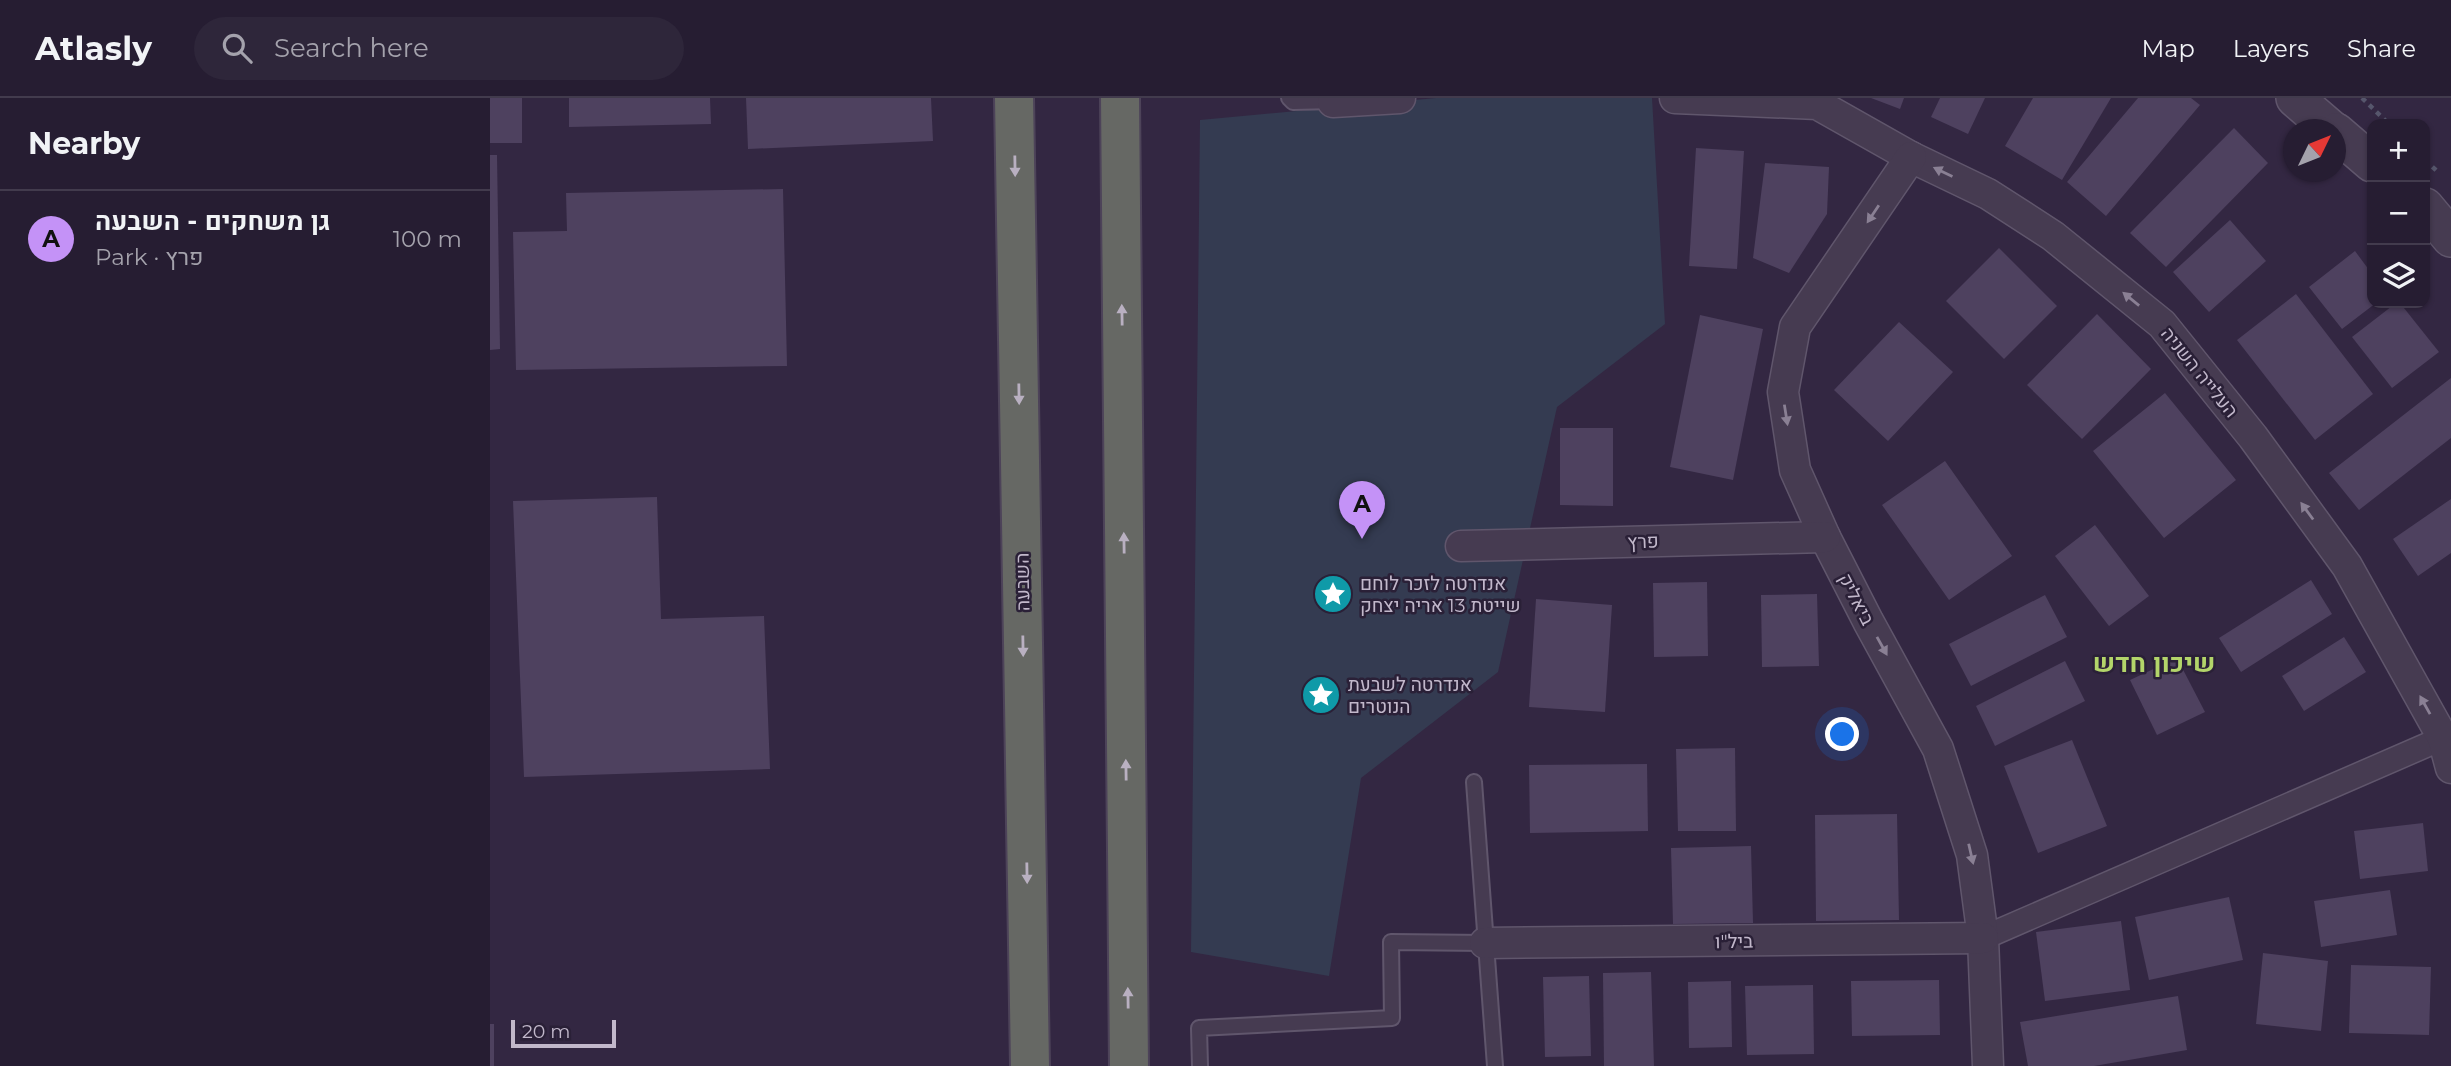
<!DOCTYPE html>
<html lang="en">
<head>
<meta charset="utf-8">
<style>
	:root { --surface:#261d32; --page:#2e263a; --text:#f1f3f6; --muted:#a4a2ac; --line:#423b4d; --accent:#c492f7 }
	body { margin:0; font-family:Montserrat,Heebo,sans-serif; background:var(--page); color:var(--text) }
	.controls { position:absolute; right:21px; top:21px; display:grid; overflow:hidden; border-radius:14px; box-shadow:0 2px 5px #0004 }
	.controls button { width:63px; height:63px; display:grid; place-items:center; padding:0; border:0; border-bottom:2px solid var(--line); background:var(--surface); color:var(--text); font:35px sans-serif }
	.compass { position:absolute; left:1793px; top:21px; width:63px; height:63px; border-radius:50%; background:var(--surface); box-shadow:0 2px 5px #0004; rotate:47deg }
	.scale { position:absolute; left:21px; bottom:18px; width:105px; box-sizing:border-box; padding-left:7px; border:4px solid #c2b8cb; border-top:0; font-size:19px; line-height:24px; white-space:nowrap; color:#c2b8cb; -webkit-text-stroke:5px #2a2037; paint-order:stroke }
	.you { position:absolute; left:1353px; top:637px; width:24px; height:24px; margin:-18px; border:5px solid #fff; border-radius:50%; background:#1a73e8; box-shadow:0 0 0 10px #1a73e833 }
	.badge { display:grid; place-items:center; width:46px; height:46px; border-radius:50%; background:var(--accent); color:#111; font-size:23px; font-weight:700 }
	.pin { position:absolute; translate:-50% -58px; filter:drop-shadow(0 2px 4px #0008) }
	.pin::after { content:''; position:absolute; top:37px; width:24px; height:21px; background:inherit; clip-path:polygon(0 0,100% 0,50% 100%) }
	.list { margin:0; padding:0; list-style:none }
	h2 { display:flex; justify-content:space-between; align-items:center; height:91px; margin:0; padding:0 28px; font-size:30px }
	h2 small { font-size:23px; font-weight:400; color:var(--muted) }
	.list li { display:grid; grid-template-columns:46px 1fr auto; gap:21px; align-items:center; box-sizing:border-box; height:98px; padding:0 28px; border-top:2px solid var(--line) }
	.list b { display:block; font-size:26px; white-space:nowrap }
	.list p { margin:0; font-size:23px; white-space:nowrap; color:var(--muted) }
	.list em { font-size:23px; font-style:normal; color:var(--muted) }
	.icon { flex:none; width:38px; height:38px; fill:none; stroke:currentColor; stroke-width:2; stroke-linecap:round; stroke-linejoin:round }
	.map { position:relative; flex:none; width:1961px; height:968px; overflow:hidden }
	header { display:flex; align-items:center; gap:42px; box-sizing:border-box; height:98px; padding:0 35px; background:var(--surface); border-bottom:2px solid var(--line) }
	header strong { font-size:33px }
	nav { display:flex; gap:38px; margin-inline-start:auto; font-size:24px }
	.search { width:490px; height:63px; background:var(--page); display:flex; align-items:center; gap:18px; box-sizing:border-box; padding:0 24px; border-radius:38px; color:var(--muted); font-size:26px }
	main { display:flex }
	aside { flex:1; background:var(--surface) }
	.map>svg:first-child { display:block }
	.green { fill:#343b51 }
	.building { fill:#4e415f }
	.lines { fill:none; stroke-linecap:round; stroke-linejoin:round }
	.service-casing { stroke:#60566c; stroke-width:18 }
	.pedestrian-casing { stroke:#60566c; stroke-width:26 }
	.minor-casing { stroke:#60566c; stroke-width:33 }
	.tertiary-casing { stroke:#60566c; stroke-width:40 }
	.trunk-casing { stroke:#4d4359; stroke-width:42 }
	.path { stroke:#56566c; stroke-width:4.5; stroke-dasharray:5 5; stroke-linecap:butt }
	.service { stroke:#463b51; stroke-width:14 }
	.pedestrian { stroke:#463b51; stroke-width:23 }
	.minor { stroke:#463b51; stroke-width:30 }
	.tertiary { stroke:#463b51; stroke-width:37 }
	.trunk { stroke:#666864; stroke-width:38 }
	.oneway { fill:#b9b0c1 }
	.oneway2 { fill:#8a8094 }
	.labels { text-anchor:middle; stroke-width:5; stroke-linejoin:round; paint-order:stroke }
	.street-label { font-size:19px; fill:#c2b8cb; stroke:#2a2037 }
	.poi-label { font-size:19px; fill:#c2b8cb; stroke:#2a2037; text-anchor:start }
	.district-label { font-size:26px; font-weight:bold; fill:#b3d56a; stroke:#2a2037 }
</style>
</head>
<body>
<header>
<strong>Atlasly</strong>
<div class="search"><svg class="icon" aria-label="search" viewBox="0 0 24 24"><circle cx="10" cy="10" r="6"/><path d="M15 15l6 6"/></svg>Search here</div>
<nav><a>Map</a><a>Layers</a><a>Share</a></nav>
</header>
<main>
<aside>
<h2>Nearby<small></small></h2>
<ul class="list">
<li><span class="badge">A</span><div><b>גן משחקים - השבעה</b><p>Park · פרץ</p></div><em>100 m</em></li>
</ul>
</aside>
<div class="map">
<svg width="1961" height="968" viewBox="0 0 1961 968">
	<rect width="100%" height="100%" fill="#332742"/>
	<!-- green -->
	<path class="green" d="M946,0H1162L1175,226L1067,309L1008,574L871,680L839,878L701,854L710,22Z"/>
	<!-- building -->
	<g class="building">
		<rect x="0" y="0" width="32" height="45"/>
		<path d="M79,0H220L221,26L79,29Z"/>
		<path d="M256,0H441L443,43L258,51Z"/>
		<path d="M1381,0H1414L1410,11Z"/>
		<path d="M1450,0H1495L1478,36L1441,19Z"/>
		<path d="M1543,0H1621L1572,82L1515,48Z"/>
		<path d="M1648,0H1701L1710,7L1616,118L1577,84Z"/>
		<path d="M1744,30L1778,65L1676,169L1640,135Z"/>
		<path d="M1206,50L1254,53L1247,171L1199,168Z"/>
		<path d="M0,57H7L10,251L0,252Z"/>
		<path d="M1275,65L1339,69L1337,116L1299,175L1263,160Z"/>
		<path d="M293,91L297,268L26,272L23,134L77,133L76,95Z"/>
		<path d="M1740,122L1776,163L1719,214L1683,174Z"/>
		<path d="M1509,150L1567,208L1514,261L1456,203Z"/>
		<path d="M1865,153L1882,176V205H1886L1852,231L1819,189Z"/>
		<path d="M1806,196L1883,296L1825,342L1747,242Z"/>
		<path d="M1906,205H1910L1949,254L1902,290L1862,239Z"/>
		<path d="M1607,216L1661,271L1592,341L1537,287Z"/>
		<path d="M1210,217L1273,231L1243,382L1180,369Z"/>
		<path d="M1409,224L1463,274L1398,343L1344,292Z"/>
		<path d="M1961,280V340L1869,412L1839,375Z"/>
		<path d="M1675,295L1746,382L1674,440L1603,353Z"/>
		<path d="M1070,330H1123V408L1070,407Z"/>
		<path d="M1455,363L1522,458L1459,502L1392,407Z"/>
		<path d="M167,399L171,521L274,518L280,671L34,679L23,403Z"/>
		<path d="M1961,401V455L1928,478L1903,441Z"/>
		<path d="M1605,427L1659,498L1619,528L1565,458Z"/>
		<path d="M1821,482L1842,516L1751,574L1729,540Z"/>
		<path d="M1217,484L1218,558L1164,559L1163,485Z"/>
		<path d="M1327,496L1329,568L1272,569L1271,497Z"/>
		<path d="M1555,497L1577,539L1481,588L1459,546Z"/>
		<path d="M1046,501L1122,507L1115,614L1039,609Z"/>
		<path d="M1854,539L1876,574L1814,613L1792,578Z"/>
		<path d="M1687,560L1715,614L1667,637L1640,582Z"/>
		<path d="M1575,563L1595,603L1505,648L1486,608Z"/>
		<path d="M1582,642L1617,728L1548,755L1514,668Z"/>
		<path d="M1245,650L1246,733H1188L1186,651Z"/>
		<path d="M1157,666L1158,733L1040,735L1039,667Z"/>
		<path d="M1407,716L1409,822L1326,823L1325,717Z"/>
		<path d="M1933,725L1938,773L1870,781L1864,733Z"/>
		<path d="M1261,748L1263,825L1183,826L1181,750Z"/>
		<path d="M1900,792L1907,837L1831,849L1824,803Z"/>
		<path d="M1739,799L1753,862L1659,882L1645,819Z"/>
		<path d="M1631,823L1640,892L1555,903L1546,834Z"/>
		<path d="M1773,855L1838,863L1831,933L1766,926Z"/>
		<path d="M1861,867L1941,869L1939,937L1859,935Z"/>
		<path d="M1161,874L1164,968H1114L1113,875Z"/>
		<path d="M1099,878L1101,958L1055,959L1053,879Z"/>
		<path d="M1449,882L1450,937L1362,938L1361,883Z"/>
		<path d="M1241,883L1242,949L1199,950L1198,884Z"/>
		<path d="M1323,887L1324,956L1257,957L1255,888Z"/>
		<path d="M1688,898L1697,952L1604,968H1538L1530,924Z"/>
		<rect x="0" y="926" width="4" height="42"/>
	</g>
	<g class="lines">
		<defs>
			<g id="service">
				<path d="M799,0L803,4L845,3"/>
				<path d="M984,684L1005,968"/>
				<path d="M710,968L709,930L902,920L901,844L995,845"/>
			</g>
			<path id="pedestrian" d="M1493,840L1953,640"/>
			<g id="minor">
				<path d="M1185,0L1327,6L1421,59L1498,96L1563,138L1672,226L1763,339L1857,468L1953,640L1961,670"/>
				<path d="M843,4L910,0"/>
				<path d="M1421,59L1305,229L1293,294L1305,372L1335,439L1378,523L1448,651L1482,757L1493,840L1498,968"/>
				<path d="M971,448L1335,439"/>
				<path d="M995,845L1493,840"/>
			</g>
			<g id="tertiary">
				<path d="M1805,0L1842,32"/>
				<path d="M1846,34L1882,65"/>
				<path d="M1935,109L1961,140"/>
			</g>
			<g id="trunk">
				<path d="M524,0L540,968"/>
				<path d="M630,0L639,968"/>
			</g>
		</defs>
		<!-- service casing -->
		<use href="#service" class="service-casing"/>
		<!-- pedestrian casing -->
		<use href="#pedestrian" class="pedestrian-casing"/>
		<!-- minor casing -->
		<use href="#minor" class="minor-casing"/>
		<!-- tertiary casing -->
		<use href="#tertiary" class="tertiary-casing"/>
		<!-- trunk casing -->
		<use href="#trunk" class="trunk-casing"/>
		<!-- path -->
		<g class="path">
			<path d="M1872,0L1899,26"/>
			<path d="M1935,62L1948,74"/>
		</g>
		<!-- service -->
		<use href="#service" class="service"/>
		<!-- pedestrian -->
		<use href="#pedestrian" class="pedestrian"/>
		<!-- minor -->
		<use href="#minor" class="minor"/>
		<!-- tertiary -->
		<use href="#tertiary" class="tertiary"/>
		<!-- trunk -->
		<use href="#trunk" class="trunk"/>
	</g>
	<!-- one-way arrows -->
	<defs><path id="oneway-solid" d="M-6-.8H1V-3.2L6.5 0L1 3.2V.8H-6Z" transform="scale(1.75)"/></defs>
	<g class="oneway">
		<use href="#oneway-solid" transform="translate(525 68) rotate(89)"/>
		<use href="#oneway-solid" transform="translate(632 217) rotate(-91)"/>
		<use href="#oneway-solid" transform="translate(529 296) rotate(89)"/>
		<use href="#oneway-solid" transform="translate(634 445) rotate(-91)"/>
		<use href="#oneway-solid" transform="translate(533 548) rotate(89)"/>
		<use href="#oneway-solid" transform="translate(636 672) rotate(-91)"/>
		<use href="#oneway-solid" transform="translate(537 775) rotate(89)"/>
		<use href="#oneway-solid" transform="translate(638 900) rotate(-91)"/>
	</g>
	<g class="oneway2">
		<use href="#oneway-solid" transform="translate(1453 74) rotate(-154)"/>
		<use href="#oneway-solid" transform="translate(1383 116) rotate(124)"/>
		<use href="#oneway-solid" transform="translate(1641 201) rotate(-141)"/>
		<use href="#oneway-solid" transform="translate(1296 317) rotate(81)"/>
		<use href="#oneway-solid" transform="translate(1817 413) rotate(-126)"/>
		<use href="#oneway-solid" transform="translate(1392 548) rotate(61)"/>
		<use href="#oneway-solid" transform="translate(1935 607) rotate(-119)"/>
		<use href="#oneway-solid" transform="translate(1481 756) rotate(77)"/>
	</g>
	<!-- icons -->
	<defs>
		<symbol id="sight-disc" viewBox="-11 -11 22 22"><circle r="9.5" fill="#0f9aa8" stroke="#2a2037"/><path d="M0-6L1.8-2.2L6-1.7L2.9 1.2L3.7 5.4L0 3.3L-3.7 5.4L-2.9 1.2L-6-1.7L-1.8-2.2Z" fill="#fff"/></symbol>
	</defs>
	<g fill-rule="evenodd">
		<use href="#sight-disc" x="821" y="474" width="44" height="44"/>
		<use href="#sight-disc" x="809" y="575" width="44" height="44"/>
	</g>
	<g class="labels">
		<!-- street labels -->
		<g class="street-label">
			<text transform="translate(1710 274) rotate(51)" y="7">העלייה השניה</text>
			<text transform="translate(1153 443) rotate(-2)" y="7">פרץ</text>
			<text transform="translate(532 484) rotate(-91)" y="7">השבעה</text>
			<text transform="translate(1367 501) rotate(63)" y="7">ביאליק</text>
			<text transform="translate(1244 843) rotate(-1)" y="7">ביל"ו</text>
		</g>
		<!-- poi labels -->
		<g class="poi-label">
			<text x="870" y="492">אנדרטה לזכר לוחם<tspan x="870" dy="22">שייטת 13 אריה יצחק</tspan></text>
			<text x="858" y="593">אנדרטה לשבעת<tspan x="858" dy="22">הנוטרים</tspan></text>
		</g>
		<!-- district labels -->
		<g class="district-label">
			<text x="1664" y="574">שיכון חדש</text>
		</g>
	</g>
</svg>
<div class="controls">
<button>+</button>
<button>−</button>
<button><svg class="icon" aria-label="layers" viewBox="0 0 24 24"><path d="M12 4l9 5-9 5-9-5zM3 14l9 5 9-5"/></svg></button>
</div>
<svg class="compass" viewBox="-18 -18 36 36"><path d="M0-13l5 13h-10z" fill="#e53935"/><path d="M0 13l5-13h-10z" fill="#a4a2ac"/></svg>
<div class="scale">20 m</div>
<div class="you"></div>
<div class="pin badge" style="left:872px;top:441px">A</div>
</div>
</main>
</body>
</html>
